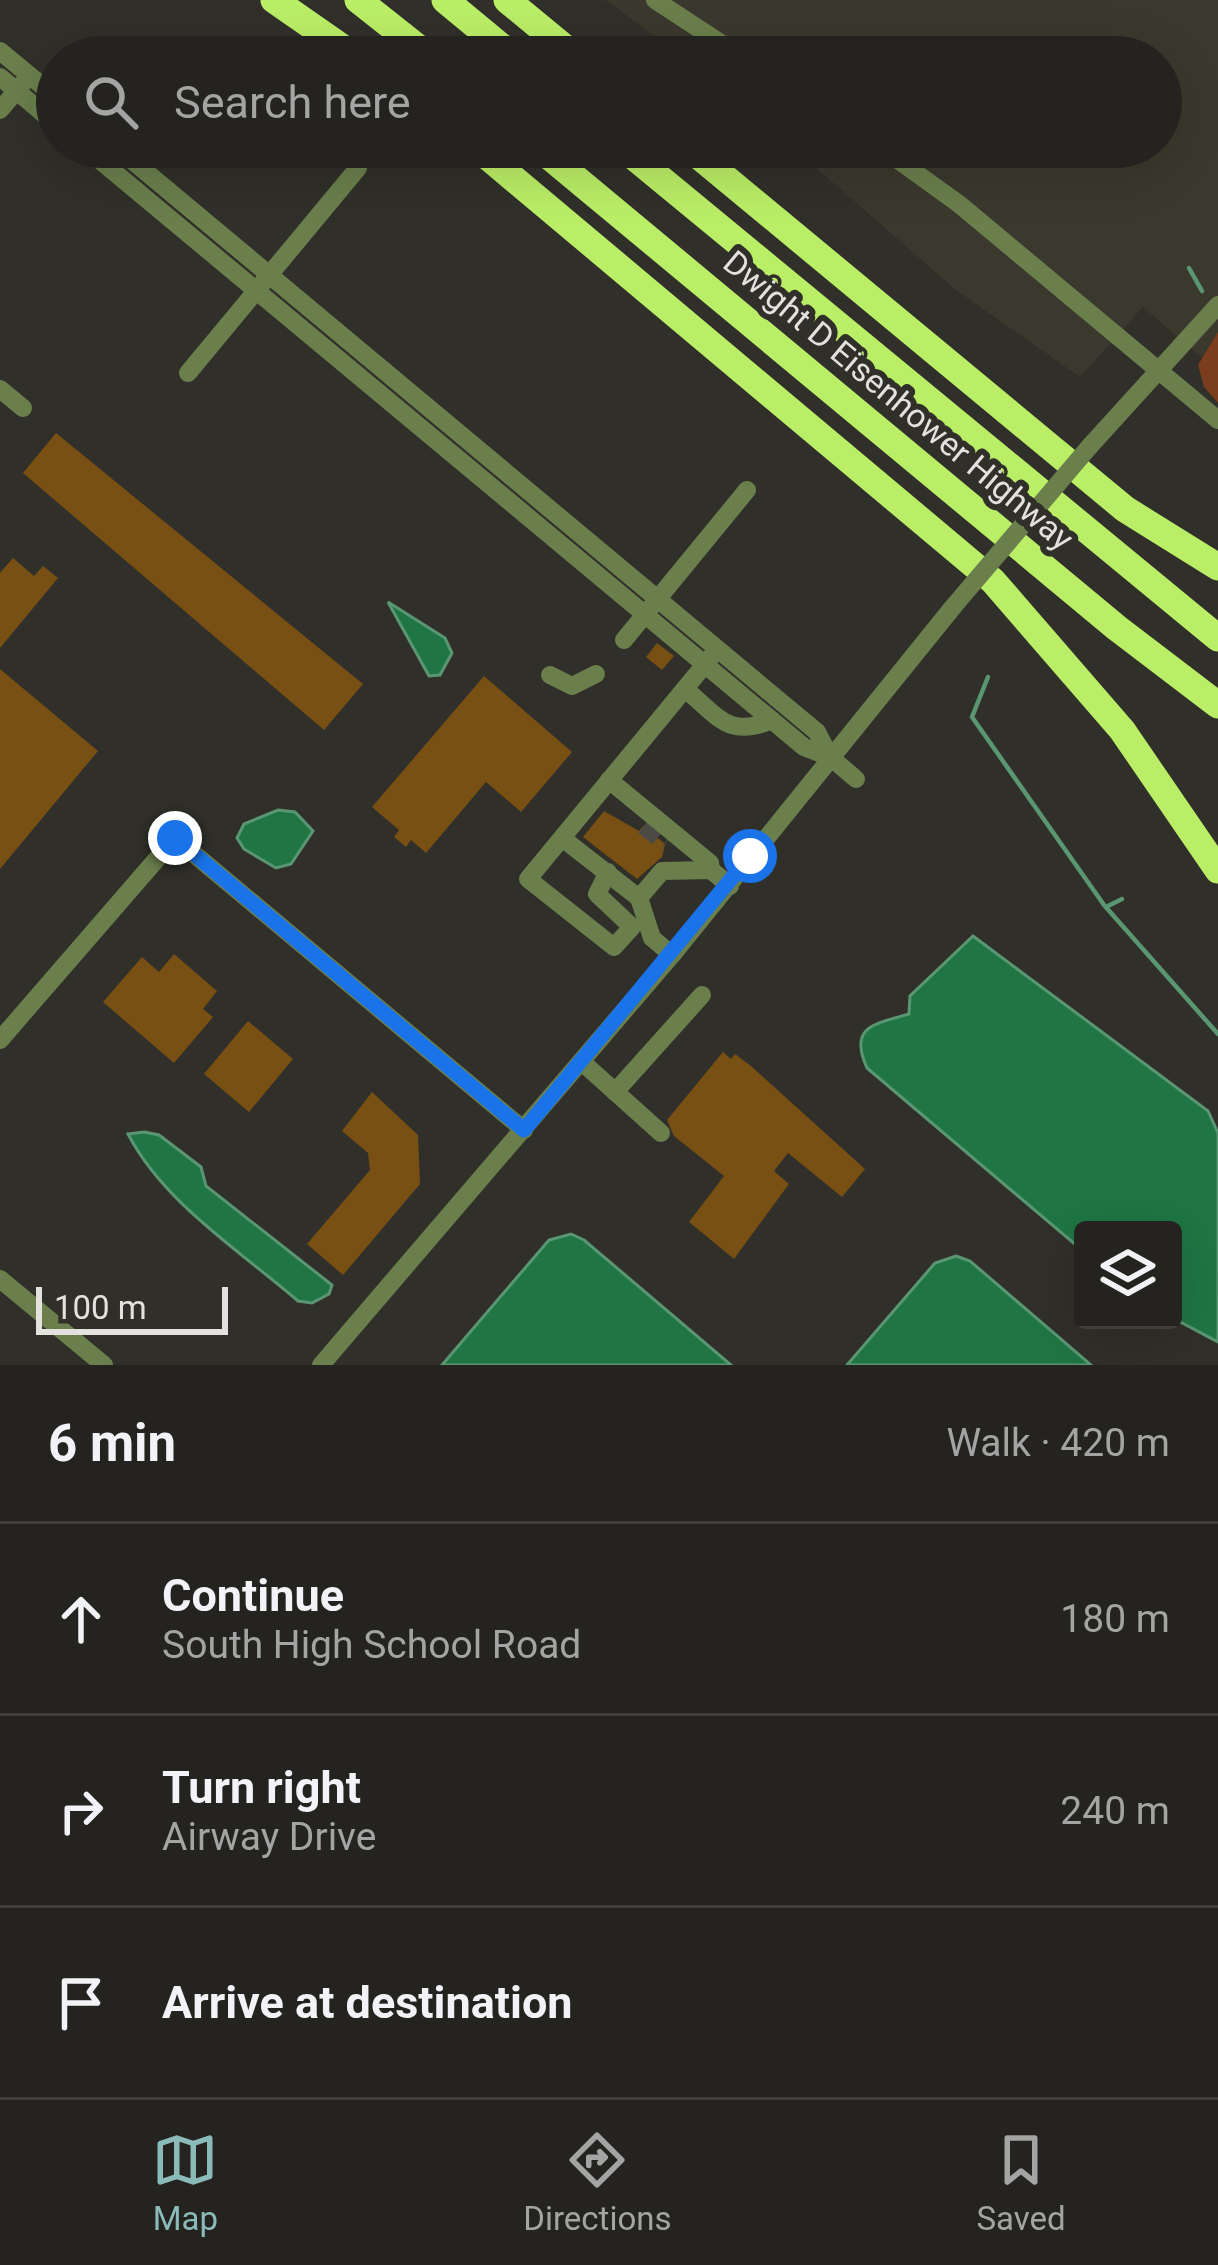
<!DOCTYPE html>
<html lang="en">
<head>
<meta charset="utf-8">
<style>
	:root { --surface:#24231f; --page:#2c2b28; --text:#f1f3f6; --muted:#a3a4a4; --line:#41403d; --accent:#8bbbb9 }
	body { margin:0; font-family:Roboto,sans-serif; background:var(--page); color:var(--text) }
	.controls { position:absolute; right:36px; bottom:36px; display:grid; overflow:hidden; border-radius:12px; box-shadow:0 12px 48px #0002 }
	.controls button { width:108px; height:108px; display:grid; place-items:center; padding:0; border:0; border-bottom:3px solid var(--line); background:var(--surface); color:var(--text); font:60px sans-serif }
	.scale { position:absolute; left:36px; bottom:30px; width:192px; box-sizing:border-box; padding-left:12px; border:6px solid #e3e2de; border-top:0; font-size:33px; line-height:42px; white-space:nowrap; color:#e3e2de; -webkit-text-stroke:9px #302f29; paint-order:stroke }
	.stop { position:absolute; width:36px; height:36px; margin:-27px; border:9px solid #1a73e8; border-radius:50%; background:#fff }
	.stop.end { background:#1a73e8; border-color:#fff; box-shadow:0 3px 12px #0008 }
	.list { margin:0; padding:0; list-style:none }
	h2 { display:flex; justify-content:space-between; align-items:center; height:156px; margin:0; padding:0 48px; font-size:51px }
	h2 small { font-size:39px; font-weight:400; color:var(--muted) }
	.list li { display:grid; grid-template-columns:78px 1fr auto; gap:36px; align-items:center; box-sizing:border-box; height:192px; padding:0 48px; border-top:3px solid var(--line) }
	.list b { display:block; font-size:45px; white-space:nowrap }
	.list p { margin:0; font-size:39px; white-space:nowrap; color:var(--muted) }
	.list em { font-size:39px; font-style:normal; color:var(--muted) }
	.icon { flex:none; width:66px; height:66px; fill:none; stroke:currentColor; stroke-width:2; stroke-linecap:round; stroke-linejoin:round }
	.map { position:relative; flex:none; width:1218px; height:1365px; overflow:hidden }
	.search { position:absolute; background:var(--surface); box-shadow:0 12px 48px #0002; left:36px; right:36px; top:36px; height:132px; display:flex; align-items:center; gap:30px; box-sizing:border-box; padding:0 42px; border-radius:66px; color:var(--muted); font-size:45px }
	.sheet { height:732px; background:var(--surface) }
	nav { display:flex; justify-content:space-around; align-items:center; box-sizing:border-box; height:168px; border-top:3px solid var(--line); background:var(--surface); font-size:33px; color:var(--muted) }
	nav a { display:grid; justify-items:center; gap:6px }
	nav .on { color:var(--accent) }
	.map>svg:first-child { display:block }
	.built { fill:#3b392d }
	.green { fill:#7b3d1e }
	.water { fill:#1f7544; stroke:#5a9672; stroke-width:3 }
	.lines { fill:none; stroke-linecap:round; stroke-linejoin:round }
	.stream { stroke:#5a9672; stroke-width:4.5 }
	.building { fill:#785014 }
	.minor-tunnel { stroke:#4b4a44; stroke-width:18; stroke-dasharray:18 9; stroke-linecap:butt }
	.minor { stroke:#6a7f4c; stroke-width:18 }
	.highway { stroke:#bbee67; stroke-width:27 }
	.minor-bridge { stroke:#6a7f4c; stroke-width:18 }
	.route { stroke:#1a73e8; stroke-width:15 }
	.labels { text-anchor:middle; stroke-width:12; stroke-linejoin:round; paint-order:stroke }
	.street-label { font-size:33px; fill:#e3e2de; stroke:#302f29 }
</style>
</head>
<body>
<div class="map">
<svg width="1218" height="1365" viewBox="0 0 1218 1365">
	<rect width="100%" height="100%" fill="#302f29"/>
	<!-- built -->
	<path class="built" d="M606,0H1218V372L1143,307L1080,377L956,290L792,147H1161V57H682Z"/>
	<!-- green -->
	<path class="green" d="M1218,332V403L1204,387L1198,365Z"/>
	<!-- water -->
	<g class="water">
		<path d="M388,602L445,638L452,653L440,675L429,676Z"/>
		<path d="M278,810L295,812L313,831L291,864L276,868L244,849L237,838L244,824Z"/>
		<path d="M973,936L1208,1111L1218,1133V1342L1173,1318V1230H1083V1251L867,1068C848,1026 875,1024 909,1014L910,996Z"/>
		<path d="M144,1132L159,1135L201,1167L206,1186L332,1285L329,1294L312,1303L298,1301C240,1251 164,1203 128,1134Z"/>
		<path d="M571,1234L584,1240L731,1365H442L549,1240Z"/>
		<path d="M956,1256L970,1261L1091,1365H847L935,1263Z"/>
	</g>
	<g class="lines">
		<!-- stream -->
		<g class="stream">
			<path d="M1189,268L1202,291"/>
			<path d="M988,677L972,717L1104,905L1218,1034"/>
			<path d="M1108,906L1122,899"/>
		</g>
	</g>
	<!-- building -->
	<g class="building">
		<path d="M56,433L363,684L324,730L23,473Z"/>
		<path d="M13,558L34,576L43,566L58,578L0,648V573Z"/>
		<path d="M657,643L674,656L662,670L646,657Z"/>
		<path d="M0,669L98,751L0,869Z"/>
		<path d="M484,676L572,752L521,812L486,782L426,853L411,840L406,847L394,837L399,830L372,807Z"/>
		<path d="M604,811L639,831L643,826L665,844L662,857L637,879L583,837Z"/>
		<path d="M174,954L217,991L203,1009L213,1017L174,1063L103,1002L142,957L159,972Z"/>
		<path d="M248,1021L293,1059L249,1112L204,1074Z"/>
		<path d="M723,1052L731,1059L735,1054L751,1066L865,1169L842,1197L788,1153L774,1171L789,1184L734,1259L689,1222L724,1176L674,1136L667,1120Z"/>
		<path d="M372,1092L418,1135L420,1184L343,1275L307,1244L370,1170L368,1153L342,1131Z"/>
	</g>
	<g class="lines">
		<!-- minor-tunnel -->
		<path class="minor-tunnel" d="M644,826L666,843"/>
		<!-- minor -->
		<g class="minor">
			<path d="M655,0L742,57"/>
			<path d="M0,51L57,98"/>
			<path d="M0,77L57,125"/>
			<path d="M0,110L24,82"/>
			<path d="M84,147L804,747L830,757"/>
			<path d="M116,147L817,732L830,757L856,779"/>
			<path d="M880,147L959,204L1218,420"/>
			<path d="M188,373L358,168"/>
			<path d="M0,389L23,408"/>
			<path d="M1090,446L1218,305"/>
			<path d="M624,640L747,490"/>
			<path d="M550,675L572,686L596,674"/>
			<path d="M685,689C718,716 728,739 772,720"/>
			<path d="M609,780L710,863L711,870"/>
			<path d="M562,838L639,898"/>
			<path d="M608,872L597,894L632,927L614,947L528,879L711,657"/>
			<path d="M672,955L652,938L639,898L662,871L711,870L730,886"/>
			<path d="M0,1040L175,838L524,1130"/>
			<path d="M582,1062L661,1133"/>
			<path d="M615,1092L702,995"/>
			<path d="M0,1279L104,1365"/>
			<path d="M321,1365L672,955L953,607"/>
		</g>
		<!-- highway -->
		<g class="highway">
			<path d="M274,0L356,57"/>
			<path d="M358,0L430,57"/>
			<path d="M445,0L514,57"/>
			<path d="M507,0L576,57"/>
			<path d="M476,147L993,581L1122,730L1218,870"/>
			<path d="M538,147L1117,628L1218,705"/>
			<path d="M622,147L1218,638"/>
			<path d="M688,147L1125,509L1218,567"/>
		</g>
		<!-- minor-bridge -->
		<path class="minor-bridge" d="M953,607L1090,446"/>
	</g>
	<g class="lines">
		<!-- route -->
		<path class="route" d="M175,838L524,1130L750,856"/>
	</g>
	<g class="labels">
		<!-- street labels -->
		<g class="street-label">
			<text transform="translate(899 400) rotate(40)" y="12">Dwight D Eisenhower Highway</text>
		</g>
	</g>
</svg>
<div class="controls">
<button><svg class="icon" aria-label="layers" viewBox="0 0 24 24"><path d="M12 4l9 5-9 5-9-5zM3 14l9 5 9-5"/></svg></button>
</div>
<div class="scale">100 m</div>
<div class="stop" style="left:750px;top:856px"></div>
<div class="stop end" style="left:175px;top:838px"></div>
<div class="search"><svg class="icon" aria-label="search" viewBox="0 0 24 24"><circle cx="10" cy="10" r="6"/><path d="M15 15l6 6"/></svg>Search here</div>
</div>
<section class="sheet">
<h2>6 min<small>Walk · 420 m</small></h2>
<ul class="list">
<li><svg class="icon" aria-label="ahead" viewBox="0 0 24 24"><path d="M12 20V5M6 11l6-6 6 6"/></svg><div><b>Continue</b><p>South High School Road</p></div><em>180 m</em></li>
<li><svg class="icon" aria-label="right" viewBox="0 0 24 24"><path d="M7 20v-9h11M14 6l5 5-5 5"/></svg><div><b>Turn right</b><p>Airway Drive</p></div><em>240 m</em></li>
<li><svg class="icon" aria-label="arrive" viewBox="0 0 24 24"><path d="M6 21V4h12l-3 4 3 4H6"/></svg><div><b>Arrive at destination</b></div></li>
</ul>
</section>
<nav>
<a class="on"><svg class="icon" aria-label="map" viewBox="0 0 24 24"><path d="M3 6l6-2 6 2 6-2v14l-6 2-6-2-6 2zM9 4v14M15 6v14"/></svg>Map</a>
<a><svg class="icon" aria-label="directions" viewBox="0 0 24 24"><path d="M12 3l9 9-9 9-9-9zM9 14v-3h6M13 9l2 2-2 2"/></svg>Directions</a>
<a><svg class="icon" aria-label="saved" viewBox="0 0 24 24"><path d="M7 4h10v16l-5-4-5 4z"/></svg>Saved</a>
</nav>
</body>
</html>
